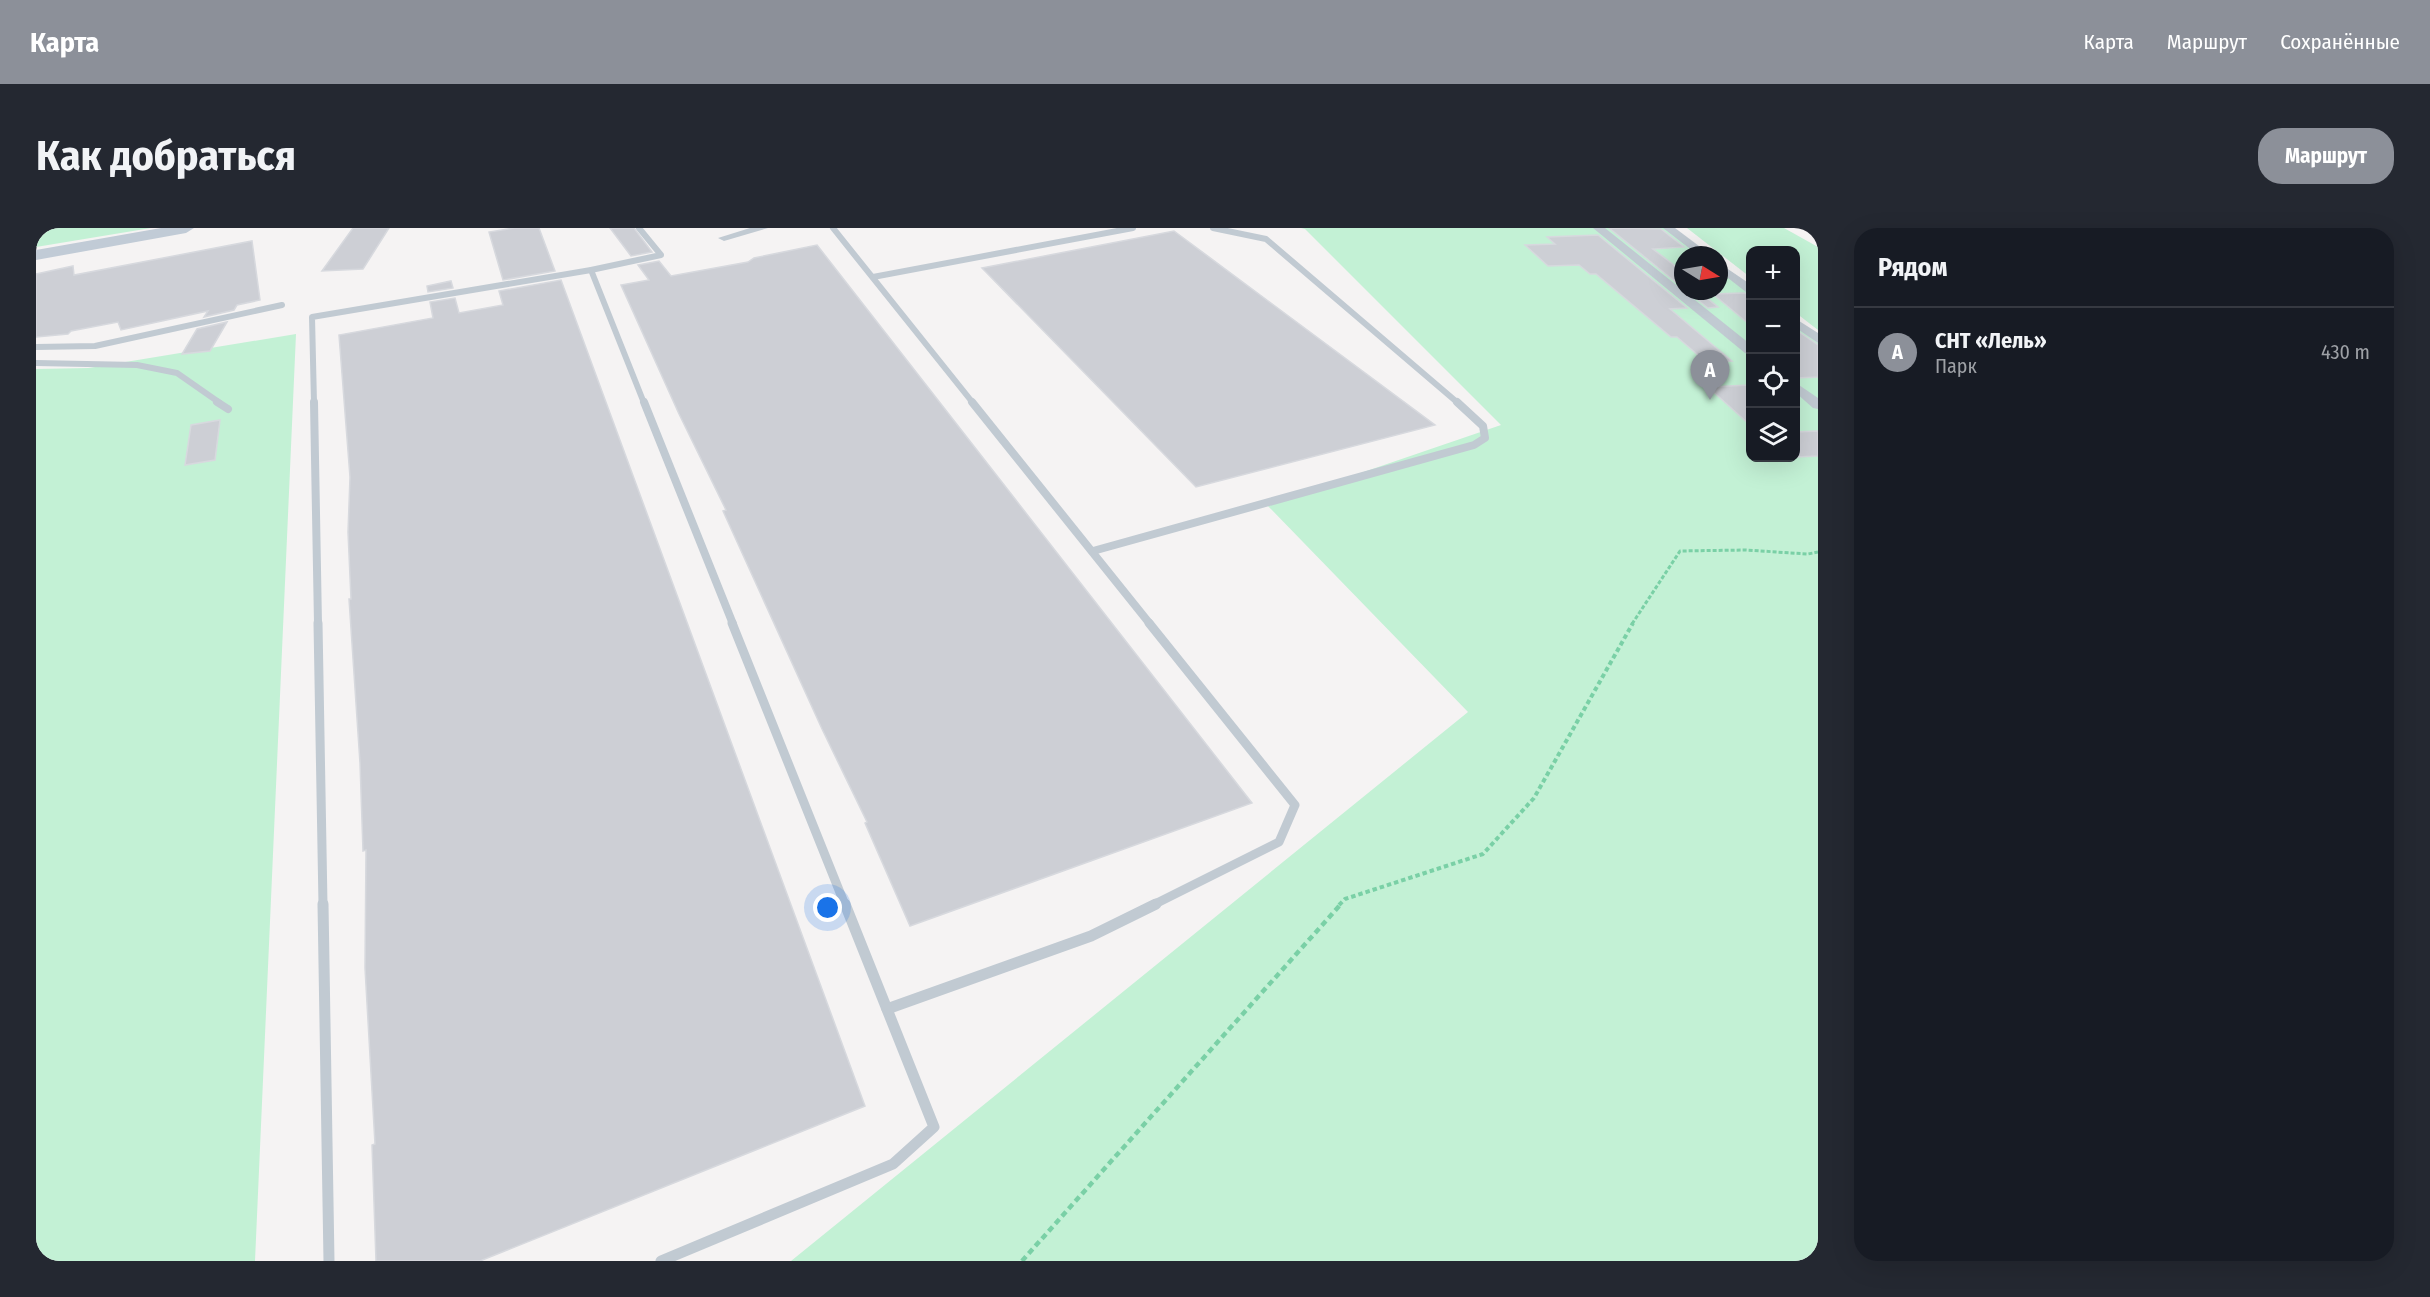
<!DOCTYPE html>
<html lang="ru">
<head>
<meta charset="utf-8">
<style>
	:root { --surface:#171b24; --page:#242831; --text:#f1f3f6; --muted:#9ea1a6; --line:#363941; --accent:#8c9099 }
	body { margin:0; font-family:"Fira Sans Condensed",sans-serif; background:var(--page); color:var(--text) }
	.controls { position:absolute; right:18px; top:18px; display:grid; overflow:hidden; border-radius:12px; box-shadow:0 6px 24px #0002 }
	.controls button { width:54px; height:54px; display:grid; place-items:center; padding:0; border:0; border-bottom:2px solid var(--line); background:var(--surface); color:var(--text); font:30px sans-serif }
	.compass { position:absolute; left:1638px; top:18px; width:54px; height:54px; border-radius:50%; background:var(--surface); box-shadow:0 6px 24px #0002; rotate:101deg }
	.you { position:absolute; left:792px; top:680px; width:21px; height:21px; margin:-15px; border:4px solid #fff; border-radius:50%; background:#1a73e8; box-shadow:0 0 0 9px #1a73e833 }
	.badge { display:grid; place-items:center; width:39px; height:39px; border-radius:50%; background:var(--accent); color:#fff; font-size:20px; font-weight:700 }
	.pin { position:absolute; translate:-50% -50px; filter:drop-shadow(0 2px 3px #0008) }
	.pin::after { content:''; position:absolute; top:32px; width:21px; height:18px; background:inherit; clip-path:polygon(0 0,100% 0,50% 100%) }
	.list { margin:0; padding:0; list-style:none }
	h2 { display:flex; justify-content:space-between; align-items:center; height:78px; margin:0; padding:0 24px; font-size:26px }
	h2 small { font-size:20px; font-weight:400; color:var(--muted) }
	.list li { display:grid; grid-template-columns:39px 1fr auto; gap:18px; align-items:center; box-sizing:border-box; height:90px; padding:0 24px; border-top:2px solid var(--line) }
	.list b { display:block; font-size:22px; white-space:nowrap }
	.list p { margin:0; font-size:20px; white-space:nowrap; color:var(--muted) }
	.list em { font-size:20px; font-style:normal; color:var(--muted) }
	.icon { flex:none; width:33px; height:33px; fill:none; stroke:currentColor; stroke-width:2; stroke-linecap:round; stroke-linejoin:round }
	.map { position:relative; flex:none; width:1782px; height:1033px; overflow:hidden; border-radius:24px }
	header { display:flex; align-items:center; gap:36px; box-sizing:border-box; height:84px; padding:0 30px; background:var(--accent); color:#fff }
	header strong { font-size:28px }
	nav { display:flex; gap:33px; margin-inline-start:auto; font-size:21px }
	.intro { display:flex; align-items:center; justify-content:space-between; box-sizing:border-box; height:144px; padding:0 36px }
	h1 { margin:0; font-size:42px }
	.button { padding:15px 27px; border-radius:24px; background:var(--accent); color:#fff; font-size:21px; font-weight:700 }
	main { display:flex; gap:36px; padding:0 36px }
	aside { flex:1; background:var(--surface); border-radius:24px; box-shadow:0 6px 24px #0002 }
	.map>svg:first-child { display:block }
	.green { fill:#c3f1d5 }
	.building { fill:#cdcfd5; stroke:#d7d9de; stroke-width:1.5 }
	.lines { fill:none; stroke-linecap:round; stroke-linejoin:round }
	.path-far3 { stroke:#7ad0a6; stroke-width:2; stroke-dasharray:3 2; stroke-linecap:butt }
	.path-far2 { stroke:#7ad0a6; stroke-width:3; stroke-dasharray:4 2; stroke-linecap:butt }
	.path-far1 { stroke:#7ad0a6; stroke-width:4; stroke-dasharray:4.5 3; stroke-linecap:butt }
	.path { stroke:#7ad0a6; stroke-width:4.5; stroke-dasharray:6 4; stroke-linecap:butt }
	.service-far3 { stroke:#c1cad2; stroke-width:6 }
	.service-far2 { stroke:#c1cad2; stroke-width:8 }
	.service-far1 { stroke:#c1cad2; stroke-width:9 }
	.service { stroke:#c1cad2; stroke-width:11 }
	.minor { fill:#c1cad2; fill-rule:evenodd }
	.secondary { fill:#c1cbd6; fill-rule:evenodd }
</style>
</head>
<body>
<header>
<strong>Карта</strong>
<nav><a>Карта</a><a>Маршрут</a><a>Сохранённые</a></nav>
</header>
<div class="intro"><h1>Как добраться</h1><a class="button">Маршрут</a></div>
<main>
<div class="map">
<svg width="1782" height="1033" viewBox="0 0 1782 1033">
	<rect width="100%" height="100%" fill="#f5f3f3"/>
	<!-- green -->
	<g class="green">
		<path d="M0,0H115L0,19Z"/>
		<path d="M1265,0H1629L1665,27H1647V63H1683V41L1714,64V230H1760V98L1782,115V1033H755L1432,484L1231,277L1465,197L1269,1Z"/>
		<path d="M1651,0H1748L1782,19V102L1760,85V22H1714V49Z"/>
		<path d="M260,106L219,1033H0V141L53,140Z"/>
	</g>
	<!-- building -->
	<g class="building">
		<path d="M317,0H353L327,41L286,43Z"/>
		<path d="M478,0H503L519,43L467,52L453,4Z"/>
		<path d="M574,0H598L616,24L595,28Z"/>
		<path d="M1573,0L1625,1L1648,19L1617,21L1647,44V60Z"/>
		<path d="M1138,3L1399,197L1160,259L946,40Z"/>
		<path d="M1562,7L1651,80L1634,81L1696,133L1670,134L1641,109H1635L1560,46H1554L1543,37L1512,38L1489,17L1519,16L1511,9Z"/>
		<path d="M216,13L224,72L201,77L198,82L168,89L172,83L85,102L82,94L35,103L32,106L0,109V46L37,38L38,47Z"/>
		<path d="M781,17L1216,575L874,698L829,595L831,594L786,501L687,283L690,282L643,186L585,57L613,52L602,37L623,33L635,48L712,34L718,30Z"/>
		<path d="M525,52L829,878L444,1033H340L336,917L339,916L329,740L330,622L327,623L324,535L313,371H315L312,304L314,249L303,107L397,90L394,74L419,70L423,85L467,77L463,63Z"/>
		<path d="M415,53L417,60L392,64L391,58Z"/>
		<path d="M1651,63H1662L1682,79L1672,80Z"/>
		<path d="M1707,65L1714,66V97L1677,66Z"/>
		<path d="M191,94L174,123L146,126L161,101Z"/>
		<path d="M1760,102L1782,117V149L1760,150Z"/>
		<path d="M1714,157V197L1672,159Z"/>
		<path d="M184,192L179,232L149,237L155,197Z"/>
		<path d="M1782,203V228L1760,229V204Z"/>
	</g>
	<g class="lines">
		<!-- path-far3 -->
		<path class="path-far3" d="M0,3L15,0"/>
		<!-- path-far2 -->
		<path class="path-far2" d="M1596,396L1644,323L1709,322L1772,326L1782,324"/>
		<!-- path-far1 -->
		<path class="path-far1" d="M1303,677L1309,671L1447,626L1498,570L1597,395"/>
		<!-- path -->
		<path class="path" d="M986,1033L1305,676"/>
		<!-- service-far3 -->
		<g class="service-far3">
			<path d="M797,0L937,175"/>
			<path d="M1177,0L1230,11L1422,175"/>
			<path d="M555,42L608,175"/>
			<path d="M837,49L1097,0"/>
			<path d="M0,119L59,118L246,77"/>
			<path d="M0,135L101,137L141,145L184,175"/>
			<path d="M278,175L276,89L555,42L625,27L603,0"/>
		</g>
		<!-- service-far2 -->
		<g class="service-far2">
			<path d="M181,174L192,181"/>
			<path d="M278,174L282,396"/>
			<path d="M608,174L697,396"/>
			<path d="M936,174L1114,396"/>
			<path d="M1057,323L1438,217L1449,210L1447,198L1421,174"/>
		</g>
		<!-- service-far1 -->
		<g class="service-far1">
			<path d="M282,395L287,677"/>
			<path d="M696,395L809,677"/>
			<path d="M1113,395L1259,577L1243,614L1117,677"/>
		</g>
		<!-- service -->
		<g class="service">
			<path d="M287,676L293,1033"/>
			<path d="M851,781L1055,708L1120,676"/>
			<path d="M625,1033L857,936L898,899L809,676"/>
		</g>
		<!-- minor -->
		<g class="minor">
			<path d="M714,0H732L688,13L682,10Z"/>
			<path d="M1557,0H1569L1714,116V126L1709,125Z"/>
			<path d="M1627,0H1639L1675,27H1662Z"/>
			<path d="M1683,35L1714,56V64H1710L1683,43Z"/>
			<path d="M1760,91L1782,105V115L1760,100Z"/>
			<path d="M1760,155L1782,170V181L1777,180L1760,165Z"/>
		</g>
		<!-- secondary -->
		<path class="secondary" d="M125,0H158L150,5L0,32V22Z"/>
	</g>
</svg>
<div class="controls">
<button>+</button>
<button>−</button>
<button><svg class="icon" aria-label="locate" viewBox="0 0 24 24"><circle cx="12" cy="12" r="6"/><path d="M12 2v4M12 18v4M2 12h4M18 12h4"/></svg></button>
<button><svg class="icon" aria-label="layers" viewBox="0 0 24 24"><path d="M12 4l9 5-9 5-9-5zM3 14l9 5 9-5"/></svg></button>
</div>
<svg class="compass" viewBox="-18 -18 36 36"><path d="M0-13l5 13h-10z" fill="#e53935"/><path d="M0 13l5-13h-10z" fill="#9ea1a6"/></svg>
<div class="you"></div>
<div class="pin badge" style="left:1674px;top:172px">A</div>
</div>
<aside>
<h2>Рядом<small></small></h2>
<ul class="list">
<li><span class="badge">A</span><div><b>СНТ «Лель»</b><p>Парк</p></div><em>430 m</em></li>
</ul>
</aside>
</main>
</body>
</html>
